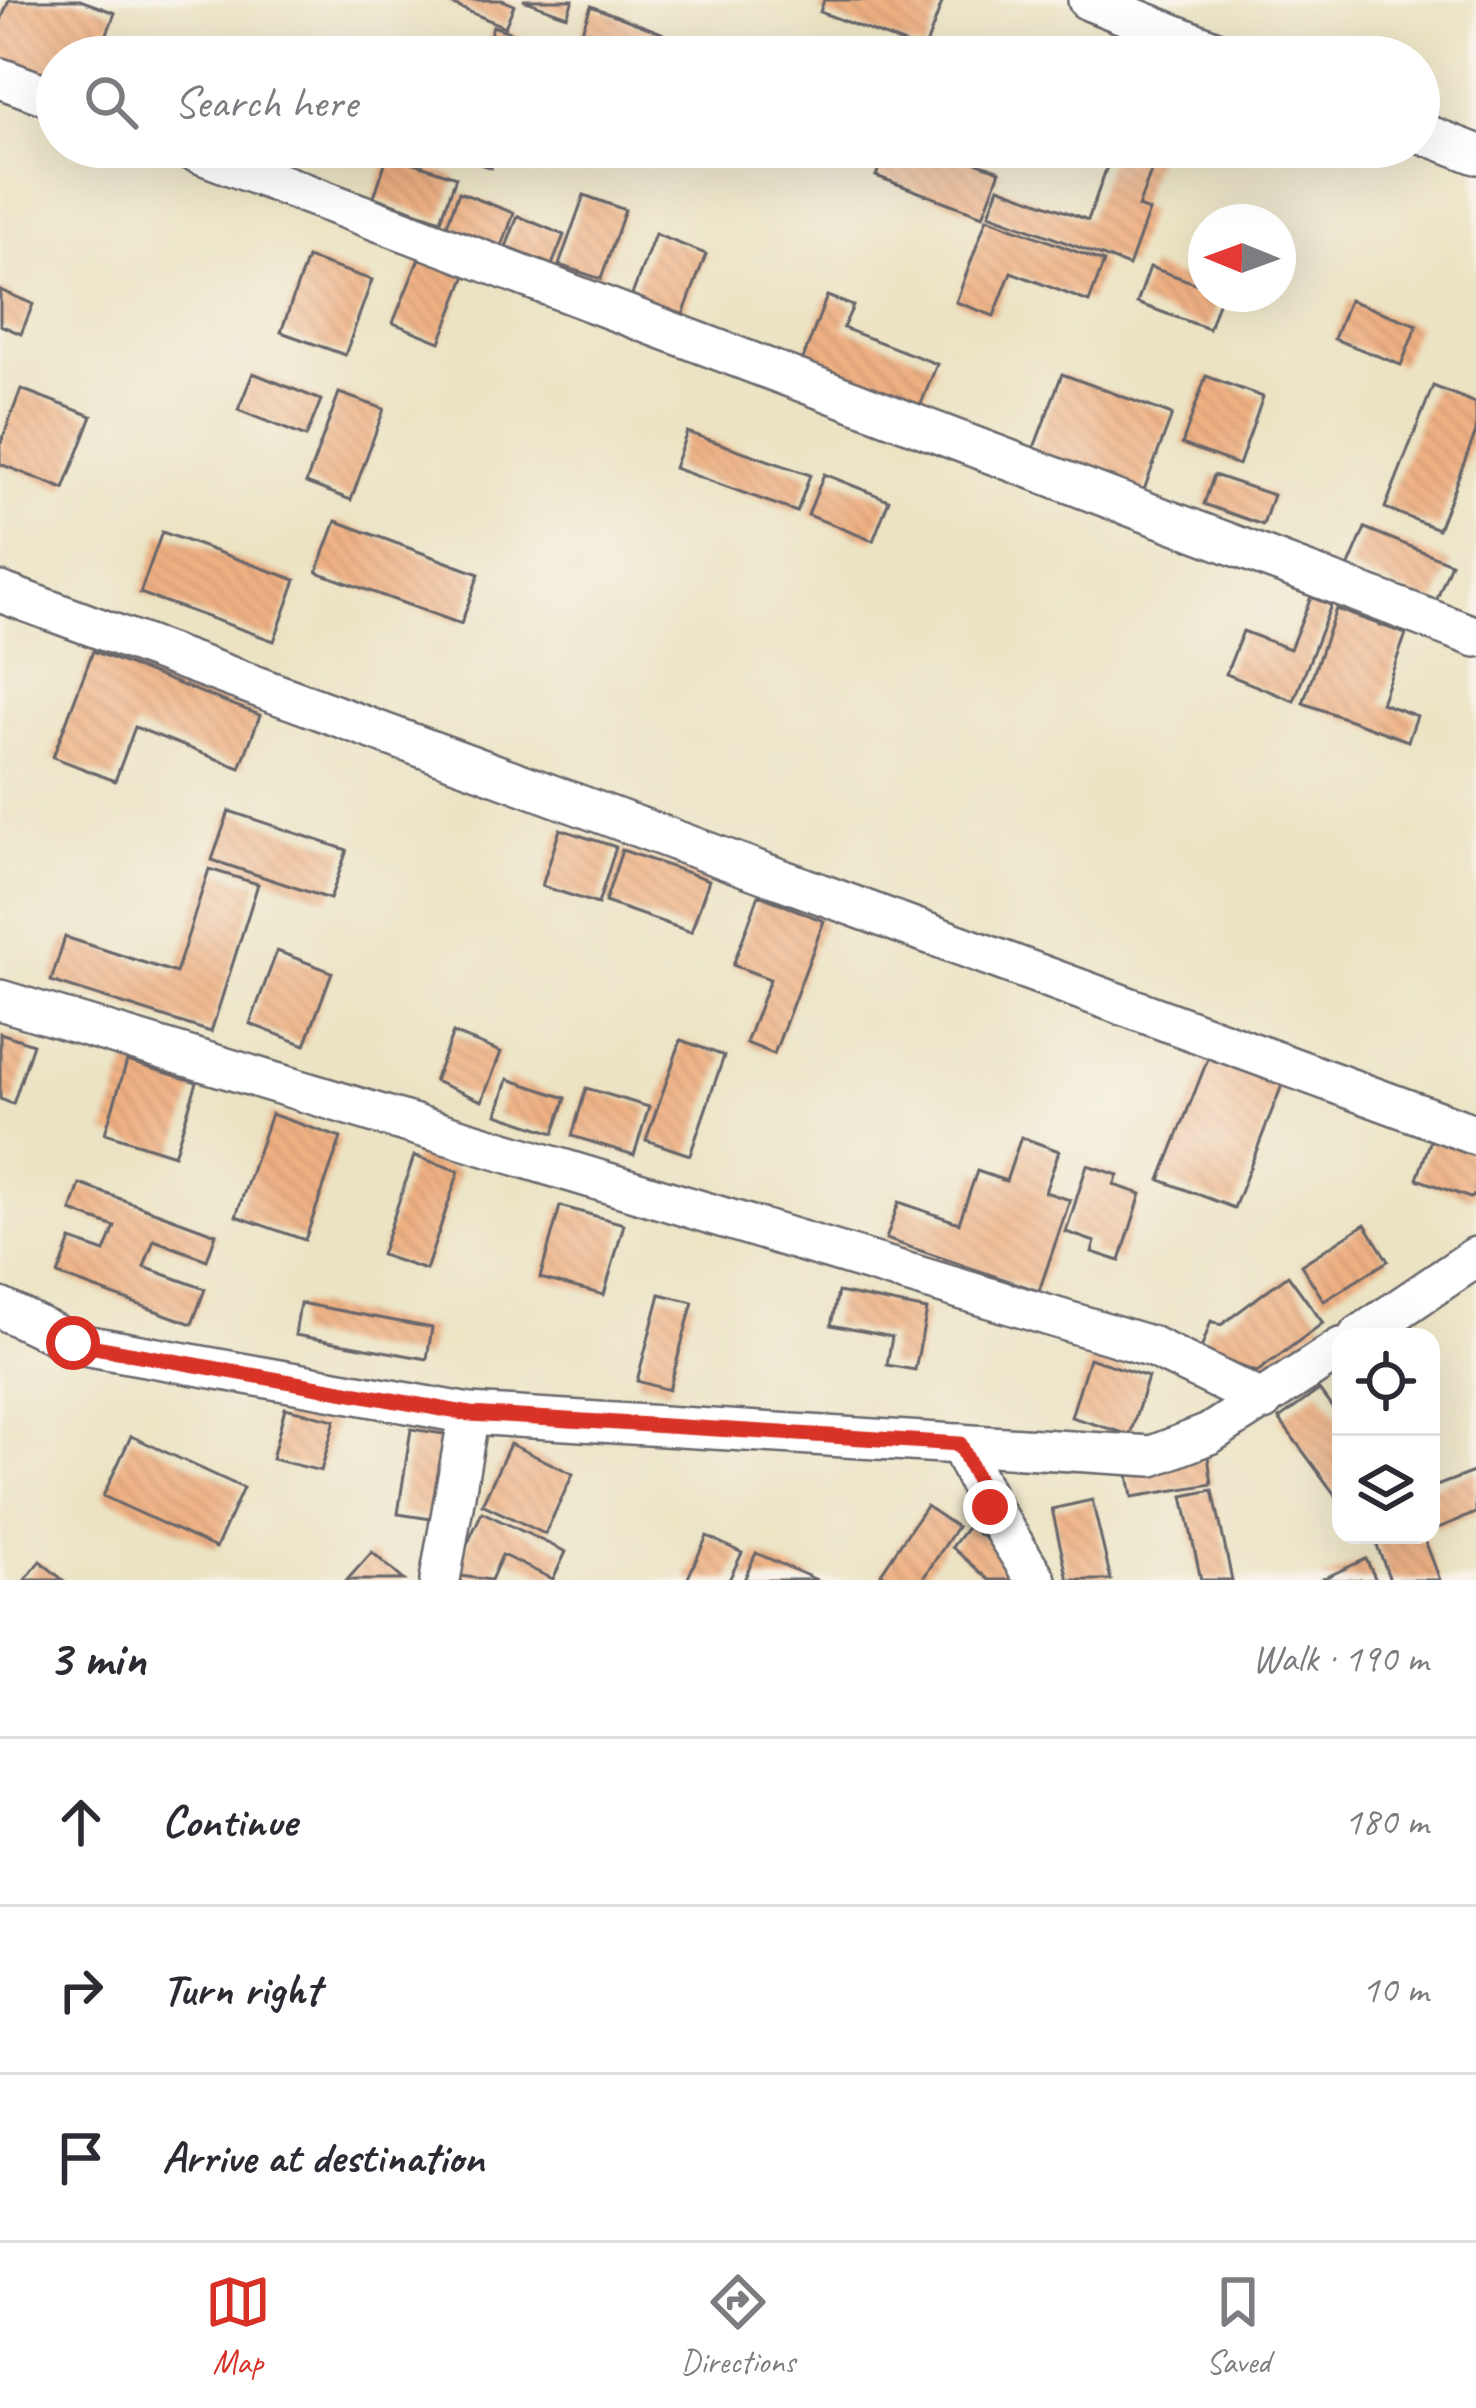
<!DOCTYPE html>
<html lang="en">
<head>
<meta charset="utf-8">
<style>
	:root { --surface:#fff; --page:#f2f2f3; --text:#2b2b33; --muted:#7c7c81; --line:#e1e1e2; --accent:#d93025 }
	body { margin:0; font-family:Caveat,sans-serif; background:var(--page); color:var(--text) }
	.controls { position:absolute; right:36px; bottom:36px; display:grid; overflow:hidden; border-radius:24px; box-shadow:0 12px 48px #0002 }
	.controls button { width:108px; height:108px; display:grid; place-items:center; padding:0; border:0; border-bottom:3px solid var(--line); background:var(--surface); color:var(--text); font:60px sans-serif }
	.compass { position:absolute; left:1188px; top:204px; width:108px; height:108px; border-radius:50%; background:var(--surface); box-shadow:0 12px 48px #0002; rotate:271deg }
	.stop { position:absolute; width:36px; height:36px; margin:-27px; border:9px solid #d93025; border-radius:50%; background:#fff }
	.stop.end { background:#d93025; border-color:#fff; box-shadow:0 3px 12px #0008 }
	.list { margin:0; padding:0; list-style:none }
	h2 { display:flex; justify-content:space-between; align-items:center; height:156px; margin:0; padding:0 48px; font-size:51px }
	h2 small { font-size:39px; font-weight:400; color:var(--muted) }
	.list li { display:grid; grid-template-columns:78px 1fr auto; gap:36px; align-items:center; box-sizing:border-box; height:168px; padding:0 48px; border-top:3px solid var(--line) }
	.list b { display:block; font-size:45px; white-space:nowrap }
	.list em { font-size:39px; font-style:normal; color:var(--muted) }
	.icon { flex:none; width:66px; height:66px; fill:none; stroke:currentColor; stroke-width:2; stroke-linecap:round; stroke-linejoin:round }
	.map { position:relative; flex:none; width:1476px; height:1580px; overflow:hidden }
	.search { position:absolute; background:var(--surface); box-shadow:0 12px 48px #0002; left:36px; right:36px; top:36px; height:132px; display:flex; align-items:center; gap:30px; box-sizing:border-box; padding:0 42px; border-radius:66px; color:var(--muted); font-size:45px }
	.sheet { height:660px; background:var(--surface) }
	nav { display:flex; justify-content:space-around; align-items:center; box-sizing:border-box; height:168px; border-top:3px solid var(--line); background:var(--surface); font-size:33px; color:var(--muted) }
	nav a { display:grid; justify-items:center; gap:6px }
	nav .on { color:var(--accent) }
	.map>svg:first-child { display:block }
	.building { fill:url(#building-back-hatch) }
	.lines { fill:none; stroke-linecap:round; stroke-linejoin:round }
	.minor-casing { stroke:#68666b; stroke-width:44 }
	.minor { stroke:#fff; stroke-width:39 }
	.route { stroke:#d93025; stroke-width:15 }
</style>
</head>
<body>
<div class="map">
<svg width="1476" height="1580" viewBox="0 0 1476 1580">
	<defs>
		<pattern id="building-back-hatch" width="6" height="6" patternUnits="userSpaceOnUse" patternTransform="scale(3)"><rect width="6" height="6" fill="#efb183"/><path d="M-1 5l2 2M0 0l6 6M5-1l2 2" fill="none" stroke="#cd9872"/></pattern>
	</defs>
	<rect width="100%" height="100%" fill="#f7f3e8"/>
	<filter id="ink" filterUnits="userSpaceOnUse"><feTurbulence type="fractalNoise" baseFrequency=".00833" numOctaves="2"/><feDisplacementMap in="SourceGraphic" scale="24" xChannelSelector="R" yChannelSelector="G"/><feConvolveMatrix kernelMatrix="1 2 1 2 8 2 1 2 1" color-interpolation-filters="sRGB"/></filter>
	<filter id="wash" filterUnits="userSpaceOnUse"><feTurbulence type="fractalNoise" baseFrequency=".004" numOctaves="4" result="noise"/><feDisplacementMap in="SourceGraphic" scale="48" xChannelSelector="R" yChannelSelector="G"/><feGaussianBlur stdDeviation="2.7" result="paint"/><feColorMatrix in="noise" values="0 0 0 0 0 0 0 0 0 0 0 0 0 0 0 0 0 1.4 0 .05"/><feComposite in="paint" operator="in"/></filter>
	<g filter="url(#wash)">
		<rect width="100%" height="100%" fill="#ebe3c3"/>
		<g id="blocks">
			<!-- building -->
			<g class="building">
				<path d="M9,0H80L115,13L98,57H57V80L0,58V23Z"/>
				<path d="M442,0H502L514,5L505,27Z"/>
				<path d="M523,0H573L567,16Z"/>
				<path d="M824,0H943L924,51L820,12Z"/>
				<path d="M591,6L662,33L653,57L573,55Z"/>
				<path d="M493,26L536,42L531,57H482Z"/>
				<path d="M449,147H498L491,168L447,152Z"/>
				<path d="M887,147H935L1000,171L983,216L876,176Z"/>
				<path d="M1114,147H1160L1138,207L1149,211L1129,266L989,214L999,187L1088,220Z"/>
				<path d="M388,154L456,177L441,220L374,197Z"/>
				<path d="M459,192L514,213L502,246L447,225Z"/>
				<path d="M584,195L625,210L601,279L559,265Z"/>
				<path d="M518,216L564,235L552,265L506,247Z"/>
				<path d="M987,218L1104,262L1089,302L1011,272L994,316L956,302Z"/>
				<path d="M655,234L706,254L683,315L632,295Z"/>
				<path d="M420,256L466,275L440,342L393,323Z"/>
				<path d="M307,258L372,280L345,355L281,332Z"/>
				<path d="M1150,267L1206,287V294H1221L1209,329L1137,303Z"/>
				<path d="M0,290L33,304L21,334L0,325Z"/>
				<path d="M827,296L853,306L843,328L937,364L919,409L801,364Z"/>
				<path d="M1349,300L1417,325L1401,365L1334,339Z"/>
				<path d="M253,373L321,400L306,437L238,410Z"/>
				<path d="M1062,374L1172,415L1142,495L1032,453Z"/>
				<path d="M1206,376L1263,397L1239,465L1182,444Z"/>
				<path d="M1433,386L1476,403V432L1438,529L1385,508Z"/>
				<path d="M21,389L92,416L64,489L0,464V446Z"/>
				<path d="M339,393L384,409L351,500L306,483Z"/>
				<path d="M687,432L810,475L797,512L674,468Z"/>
				<path d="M824,474L889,500L873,541L808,515Z"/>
				<path d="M1214,475L1273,495L1263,525L1204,504Z"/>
				<path d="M336,521L479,574L461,624L317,572Z"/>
				<path d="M1365,528L1451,563L1435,604L1348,568Z"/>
				<path d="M162,532L296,580L274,641L140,593Z"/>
				<path d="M1311,597L1331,605L1294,701L1226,674L1243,631L1290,649Z"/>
				<path d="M1336,609L1406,634L1381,703L1417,716L1408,741L1303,703Z"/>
				<path d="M93,651L260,715L240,768L135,727L115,781L53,757Z"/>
				<path d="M229,811L347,850L330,899L212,860Z"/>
				<path d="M560,829L616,847L598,904L542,886Z"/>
				<path d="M622,850L709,880L691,932L605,902Z"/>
				<path d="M209,869L258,884L211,1032L51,981L65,937L176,973Z"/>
				<path d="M759,895L824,921L774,1054L746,1043L770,979L733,965Z"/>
				<path d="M277,951L332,972L305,1045L250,1024Z"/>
				<path d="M0,1033L33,1044L13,1104L0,1099Z"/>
				<path d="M453,1033L501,1052L482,1101L434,1081Z"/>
				<path d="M681,1040L724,1056L690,1155L646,1140Z"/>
				<path d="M1209,1056L1282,1085L1234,1208L1160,1180Z"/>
				<path d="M127,1061L197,1082L174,1155L105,1133Z"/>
				<path d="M508,1079L566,1098L554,1133L497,1114Z"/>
				<path d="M586,1088L649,1107L634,1155L572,1136Z"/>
				<path d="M271,1114L341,1138L305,1240L236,1216Z"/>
				<path d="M1435,1128L1476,1144V1194L1470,1198L1417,1179Z"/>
				<path d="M1021,1137L1059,1151L1045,1192L1070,1200L1039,1291L886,1239L899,1202L959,1223L977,1171L1006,1181Z"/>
				<path d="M414,1156L459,1171L426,1270L381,1255Z"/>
				<path d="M1087,1165L1118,1175L1114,1185L1141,1194L1120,1261L1092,1252L1095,1242L1066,1232Z"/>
				<path d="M80,1184L216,1234L207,1260L154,1240L144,1267L205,1289L192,1324L58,1275L71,1240L105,1252L115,1227L71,1211Z"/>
				<path d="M560,1206L624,1224L604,1295L540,1278Z"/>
				<path d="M1365,1224L1388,1261L1324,1301L1301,1265Z"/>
				<path d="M1288,1275L1323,1323L1257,1372L1200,1352L1211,1321L1221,1325Z"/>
				<path d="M838,1292L927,1310L915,1370L887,1365L892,1337L831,1325Z"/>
				<path d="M660,1294L693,1302L669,1390L637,1381Z"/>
				<path d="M300,1303L432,1328L427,1359L295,1335Z"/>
				<path d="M1089,1358L1148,1377L1130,1435L1071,1417Z"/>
				<path d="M1319,1390L1341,1420V1503L1279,1419Z"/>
				<path d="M285,1408L335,1420L321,1471L272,1459Z"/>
				<path d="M411,1429L451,1435L438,1520L398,1514Z"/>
				<path d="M131,1436L243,1488L216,1548L103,1496Z"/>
				<path d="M510,1444L573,1474L545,1534L482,1504Z"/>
				<path d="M1208,1456L1212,1484L1132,1497L1127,1469Z"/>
				<path d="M1476,1471V1513L1436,1529L1431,1488Z"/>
				<path d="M1213,1490L1232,1580H1201L1183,1496Z"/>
				<path d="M1092,1500L1111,1580H1068L1052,1509Z"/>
				<path d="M926,1506L957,1527L922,1580H890L881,1573Z"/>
				<path d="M482,1512L566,1552L553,1579L502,1555L491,1580L453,1575Z"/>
				<path d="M968,1526L1010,1557L1020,1580H989L952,1547Z"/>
				<path d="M1373,1535H1423L1440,1580H1390Z"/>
				<path d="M707,1536L742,1553L729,1580H687Z"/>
				<path d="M372,1552L404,1580H347Z"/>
				<path d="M756,1553L817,1580H744Z"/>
				<path d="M1366,1559L1376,1580H1320Z"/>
				<path d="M40,1561L63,1580H25Z"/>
			</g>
		</g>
	</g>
	<g filter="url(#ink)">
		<use href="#blocks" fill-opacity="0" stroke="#68666b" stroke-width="3"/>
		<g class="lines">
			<defs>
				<g id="minor">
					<path d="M1088,0L1231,57"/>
					<path d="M0,78L57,99"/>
					<path d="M1419,132L1476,154"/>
					<path d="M183,147L1476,637"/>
					<path d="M0,592L1476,1135"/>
					<path d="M0,1000L1153,1347L1263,1401"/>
					<path d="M0,1308L73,1343L469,1414L1152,1456L1209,1434L1341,1348"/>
					<path d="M1358,1337L1476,1257"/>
					<path d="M960,1444L990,1507L1036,1580"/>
					<path d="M440,1580L469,1414"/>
				</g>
			</defs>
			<!-- minor casing -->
			<use href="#minor" class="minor-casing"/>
			<!-- minor -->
			<use href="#minor" class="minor"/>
		</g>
	</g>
	<g class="lines" filter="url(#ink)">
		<!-- route -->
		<path class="route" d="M73,1343L470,1414L960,1444L990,1507"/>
	</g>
</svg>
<div class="controls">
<button><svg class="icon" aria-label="locate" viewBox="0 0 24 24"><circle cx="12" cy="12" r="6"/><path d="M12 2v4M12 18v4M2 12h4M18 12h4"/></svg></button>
<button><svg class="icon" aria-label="layers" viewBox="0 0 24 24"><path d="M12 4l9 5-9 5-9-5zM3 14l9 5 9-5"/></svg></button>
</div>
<svg class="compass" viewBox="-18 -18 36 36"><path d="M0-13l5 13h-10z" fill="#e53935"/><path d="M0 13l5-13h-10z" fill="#7c7c81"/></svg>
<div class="stop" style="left:73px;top:1343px"></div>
<div class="stop end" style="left:990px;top:1507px"></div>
<div class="search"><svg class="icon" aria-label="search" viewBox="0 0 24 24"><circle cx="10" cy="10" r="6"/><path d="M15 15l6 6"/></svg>Search here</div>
</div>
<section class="sheet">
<h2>3 min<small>Walk · 190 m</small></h2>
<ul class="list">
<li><svg class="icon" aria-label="ahead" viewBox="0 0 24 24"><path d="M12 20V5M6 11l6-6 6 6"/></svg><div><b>Continue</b></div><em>180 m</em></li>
<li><svg class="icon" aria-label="right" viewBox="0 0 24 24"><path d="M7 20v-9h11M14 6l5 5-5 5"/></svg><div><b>Turn right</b></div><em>10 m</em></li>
<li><svg class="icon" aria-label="arrive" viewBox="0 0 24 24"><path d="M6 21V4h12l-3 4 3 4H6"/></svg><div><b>Arrive at destination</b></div></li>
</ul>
</section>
<nav>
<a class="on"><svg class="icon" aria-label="map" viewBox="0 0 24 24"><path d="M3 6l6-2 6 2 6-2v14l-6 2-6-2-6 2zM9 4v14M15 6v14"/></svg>Map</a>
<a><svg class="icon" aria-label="directions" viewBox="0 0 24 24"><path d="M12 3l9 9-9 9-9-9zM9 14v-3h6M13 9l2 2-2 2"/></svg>Directions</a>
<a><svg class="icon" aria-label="saved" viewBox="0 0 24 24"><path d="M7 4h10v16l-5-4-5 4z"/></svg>Saved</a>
</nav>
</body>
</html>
